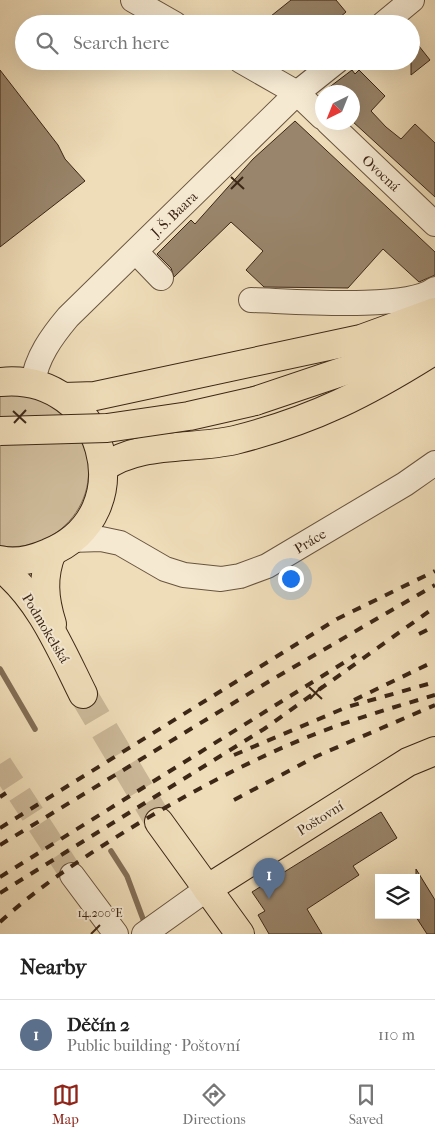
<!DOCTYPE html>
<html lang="en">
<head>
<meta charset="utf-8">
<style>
	:root { --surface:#fff; --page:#f2f2f2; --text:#222; --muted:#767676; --line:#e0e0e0; --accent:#8f2418 }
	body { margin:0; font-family:"IM FELL French Canon",serif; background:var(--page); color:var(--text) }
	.controls { position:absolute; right:15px; bottom:15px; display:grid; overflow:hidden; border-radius:0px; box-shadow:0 5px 20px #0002 }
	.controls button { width:45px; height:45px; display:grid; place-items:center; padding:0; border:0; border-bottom:1px solid var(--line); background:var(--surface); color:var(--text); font:25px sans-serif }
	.compass { position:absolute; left:315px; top:85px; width:45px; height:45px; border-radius:50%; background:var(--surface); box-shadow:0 5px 20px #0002; rotate:223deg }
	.you { position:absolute; left:290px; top:578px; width:18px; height:18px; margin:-12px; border:4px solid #fff; border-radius:50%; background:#1a73e8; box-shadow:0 0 0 8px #1a73e833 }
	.badge { display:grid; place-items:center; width:32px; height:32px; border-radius:50%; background:var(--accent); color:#fff; font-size:16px; font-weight:700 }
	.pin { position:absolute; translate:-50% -41px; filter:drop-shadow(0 1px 2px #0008) }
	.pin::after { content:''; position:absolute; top:26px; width:18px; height:15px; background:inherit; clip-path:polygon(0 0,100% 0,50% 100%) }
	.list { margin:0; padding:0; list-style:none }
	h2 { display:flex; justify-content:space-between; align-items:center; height:65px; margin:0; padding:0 20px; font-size:21px }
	h2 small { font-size:16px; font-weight:400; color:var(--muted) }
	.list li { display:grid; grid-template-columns:32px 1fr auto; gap:15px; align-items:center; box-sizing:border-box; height:70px; padding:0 20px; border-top:1px solid var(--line) }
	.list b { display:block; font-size:19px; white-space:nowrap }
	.list p { margin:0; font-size:16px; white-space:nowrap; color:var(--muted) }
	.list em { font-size:16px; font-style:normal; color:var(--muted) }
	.icon { flex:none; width:28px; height:28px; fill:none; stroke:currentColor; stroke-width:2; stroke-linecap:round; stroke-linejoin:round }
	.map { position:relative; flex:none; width:435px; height:934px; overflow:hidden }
	.search { position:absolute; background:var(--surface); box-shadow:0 5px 20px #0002; left:15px; right:15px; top:15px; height:55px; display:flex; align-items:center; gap:12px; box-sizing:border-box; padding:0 18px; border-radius:28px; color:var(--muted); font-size:19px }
	.sheet { height:135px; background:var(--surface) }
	nav { display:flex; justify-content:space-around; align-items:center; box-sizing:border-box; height:70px; border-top:1px solid var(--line); background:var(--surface); font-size:14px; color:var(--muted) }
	nav a { display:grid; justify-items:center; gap:2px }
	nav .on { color:var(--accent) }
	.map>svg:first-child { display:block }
	.green { fill:#d1be9d; stroke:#86725a }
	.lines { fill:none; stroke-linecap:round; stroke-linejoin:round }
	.stream { stroke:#836f57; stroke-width:5.5 }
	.building { fill:#99856b; stroke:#3c2616 }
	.minor-tunnel { stroke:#cbb898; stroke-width:24; stroke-dasharray:24 12; stroke-linecap:butt }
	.major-tunnel { stroke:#cbb898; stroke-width:28; stroke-dasharray:28 14; stroke-linecap:butt }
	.minor-casing { stroke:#69543f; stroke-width:26 }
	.major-casing { stroke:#3c2616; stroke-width:30 }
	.minor { stroke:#f5e9d2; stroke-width:24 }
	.major { stroke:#efddb9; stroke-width:28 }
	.rail { stroke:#3c2616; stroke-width:4; stroke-dasharray:9 9; stroke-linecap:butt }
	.major-bridge-casing { stroke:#3c2616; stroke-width:30; stroke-linecap:butt }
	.major-bridge { stroke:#efddb9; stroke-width:28 }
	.ticks { fill:none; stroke:#3c2616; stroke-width:2 }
	.labels { text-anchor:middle; stroke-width:4; stroke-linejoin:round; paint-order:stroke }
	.street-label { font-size:14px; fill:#3c2616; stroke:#f5e9d2 }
	.ticks-label { font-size:12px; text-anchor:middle; fill:#3c2616; stroke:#f5e9d2; stroke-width:4; stroke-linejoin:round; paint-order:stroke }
</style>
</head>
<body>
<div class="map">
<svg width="435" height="934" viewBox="0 0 435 934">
	<rect width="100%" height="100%" fill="#efddb9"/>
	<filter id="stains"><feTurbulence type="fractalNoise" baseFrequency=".004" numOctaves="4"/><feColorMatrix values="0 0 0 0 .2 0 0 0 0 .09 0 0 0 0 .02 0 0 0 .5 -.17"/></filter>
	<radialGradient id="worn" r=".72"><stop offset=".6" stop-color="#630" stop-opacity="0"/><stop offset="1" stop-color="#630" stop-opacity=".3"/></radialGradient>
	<!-- green -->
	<path class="green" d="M5,395C13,396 21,395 28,397C45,400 59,410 69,422C117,477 70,555 0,546V396Z"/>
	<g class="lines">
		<!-- stream -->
		<g class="stream">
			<path d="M0,669L35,729"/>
			<path d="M111,851L127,876L146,927"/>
		</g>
	</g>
	<!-- building -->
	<g class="building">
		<path d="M291,0H336L346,12L332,24H261Z"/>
		<path d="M411,36L430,60L411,75Z"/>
		<path d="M0,70L58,145L65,159L85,181L0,247Z"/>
		<path d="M352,70L355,74L359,70L385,96L371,111L386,127L401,139L415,124L435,143V197L352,121V92H323Z"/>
		<path d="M295,121L435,252V275L419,282L383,249L348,288L264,287L246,270L263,251L231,222L174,277L171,268L157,254L191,220L195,224L253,159Z"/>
		<path d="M381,812L397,838L353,866L359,875L307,909L322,934H269L258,915L265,911L252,892Z"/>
		<path d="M416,869L435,900V934H427L416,917Z"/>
	</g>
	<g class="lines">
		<!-- minor-tunnel -->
		<path class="minor-tunnel" d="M0,764L72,875"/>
		<!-- major-tunnel -->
		<path class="major-tunnel" d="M83,694L159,822"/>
		<defs>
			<g id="minor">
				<path d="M133,0L175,24"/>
				<path d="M383,24L412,0"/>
				<path d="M241,61L297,93L322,117"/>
				<path d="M328,122L435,224"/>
				<path d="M136,252L161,278"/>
				<path d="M251,300C290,301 407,311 435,289"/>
				<path d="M33,383C36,358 52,336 68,317L297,93L337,61"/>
				<path d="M71,540L101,539L120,543L165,569L184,575L221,579L240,576L267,566L405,484L435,463"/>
				<path d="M72,875L116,934"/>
				<path d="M144,934L207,889"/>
			</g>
			<g id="major">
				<path d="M0,382C104,371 145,514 48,553C34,559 15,564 0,560"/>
				<path d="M64,397L95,396L361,339L435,312"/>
				<path d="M255,401L365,364L435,330"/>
				<path d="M103,468C140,441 192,450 235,440C314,420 367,393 435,350"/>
				<path d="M0,567C40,598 61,650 83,694"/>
				<path d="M52,624C44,599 42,576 52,552"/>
				<path d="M159,822L240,934"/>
				<path d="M207,889L408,762L435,751"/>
			</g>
		</defs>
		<!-- minor casing -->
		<use href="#minor" class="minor-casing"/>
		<!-- major casing -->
		<use href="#major" class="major-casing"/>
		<!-- minor -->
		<use href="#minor" class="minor"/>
		<!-- major -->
		<use href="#major" class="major"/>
		<!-- rail -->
		<g class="rail">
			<path d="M419,634L435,626"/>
			<path d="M354,700L435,661"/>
			<path d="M234,755L347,707L435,682"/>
			<path d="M0,797L6,793"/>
			<path d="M234,800L317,756L435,705"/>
			<path d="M0,828L337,619L435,571"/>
			<path d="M0,845L268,682L435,585"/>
			<path d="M0,877L356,655"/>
			<path d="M0,893L264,729L435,607"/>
			<path d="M0,922C43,883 90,853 139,823C193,791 247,762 305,738C347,721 391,708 435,695"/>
		</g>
		<defs>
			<path id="major-bridge" d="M0,431L107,428L189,416L255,401"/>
		</defs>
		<!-- major-bridge casing -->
		<use href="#major-bridge" class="major-bridge-casing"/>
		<!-- major-bridge -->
		<use href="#major-bridge" class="major-bridge"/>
	</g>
	<!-- ticks -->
	<path class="ticks" d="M231,177L244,189M231,189L243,177M13,411L26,423M14,423L26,410M309,687L322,699M310,699L322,686M91,934L100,925"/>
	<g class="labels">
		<!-- street labels -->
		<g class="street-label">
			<text transform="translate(381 173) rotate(43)" y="5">Ovocná</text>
			<text transform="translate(174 214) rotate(-44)" y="5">J. Š. Baara</text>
			<text transform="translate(310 541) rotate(-31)" y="5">Práce</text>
			<text transform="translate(46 628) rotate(59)" y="5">Podmokelská</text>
			<text transform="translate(320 818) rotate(-32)" y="5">Poštovní</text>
		</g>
	</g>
	<g class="ticks-label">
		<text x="100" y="917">14.200°E</text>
	</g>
	<rect width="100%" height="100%" filter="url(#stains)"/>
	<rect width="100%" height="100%" fill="url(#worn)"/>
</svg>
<div class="controls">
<button><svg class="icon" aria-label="layers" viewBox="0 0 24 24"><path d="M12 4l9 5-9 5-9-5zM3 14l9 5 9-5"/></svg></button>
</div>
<svg class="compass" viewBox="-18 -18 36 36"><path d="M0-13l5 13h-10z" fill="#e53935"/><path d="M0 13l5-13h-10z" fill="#767676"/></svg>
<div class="you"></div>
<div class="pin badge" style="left:269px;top:899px;background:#5c6f8a">1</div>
<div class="search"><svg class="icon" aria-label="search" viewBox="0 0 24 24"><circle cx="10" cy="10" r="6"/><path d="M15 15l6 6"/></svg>Search here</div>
</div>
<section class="sheet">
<h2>Nearby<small></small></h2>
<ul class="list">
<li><span class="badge" style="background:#5c6f8a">1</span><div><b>Děčín 2</b><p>Public building · Poštovní</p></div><em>110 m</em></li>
</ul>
</section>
<nav>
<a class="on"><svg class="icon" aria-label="map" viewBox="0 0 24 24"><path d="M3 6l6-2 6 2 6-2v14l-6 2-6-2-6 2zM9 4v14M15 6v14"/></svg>Map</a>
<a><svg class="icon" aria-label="directions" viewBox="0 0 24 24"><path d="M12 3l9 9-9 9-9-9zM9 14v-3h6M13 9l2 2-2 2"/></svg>Directions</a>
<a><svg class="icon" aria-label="saved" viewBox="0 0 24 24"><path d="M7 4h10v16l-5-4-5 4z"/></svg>Saved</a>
</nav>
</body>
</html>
